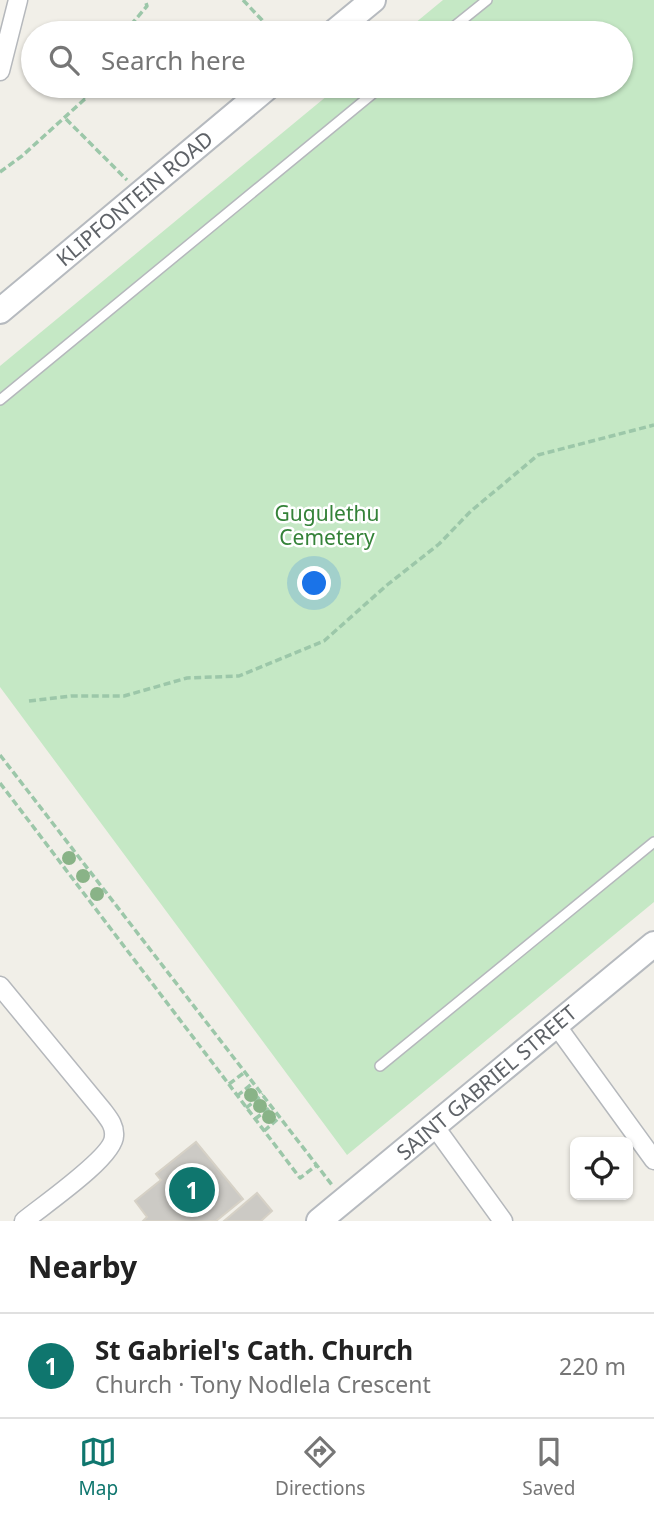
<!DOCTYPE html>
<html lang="en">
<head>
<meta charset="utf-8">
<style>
	:root { --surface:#fff; --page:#f6f6f6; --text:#222; --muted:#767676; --line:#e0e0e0; --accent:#0f766e }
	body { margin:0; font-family:"Noto Sans",sans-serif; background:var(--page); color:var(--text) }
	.controls { position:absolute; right:21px; bottom:21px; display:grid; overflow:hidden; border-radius:10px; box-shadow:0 2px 5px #0004 }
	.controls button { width:63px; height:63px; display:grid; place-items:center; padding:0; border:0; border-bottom:2px solid var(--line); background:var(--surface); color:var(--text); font:35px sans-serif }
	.you { position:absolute; left:315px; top:584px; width:24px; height:24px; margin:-18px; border:5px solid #fff; border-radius:50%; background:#1a73e8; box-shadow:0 0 0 10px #1a73e833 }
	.badge { display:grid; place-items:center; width:46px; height:46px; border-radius:50%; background:var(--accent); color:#fff; font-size:23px; font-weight:700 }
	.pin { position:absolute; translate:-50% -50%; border:4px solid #fff; box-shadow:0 2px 7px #0006 }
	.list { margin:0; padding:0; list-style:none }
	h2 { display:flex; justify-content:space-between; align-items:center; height:91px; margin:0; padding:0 28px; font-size:30px }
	h2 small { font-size:23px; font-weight:400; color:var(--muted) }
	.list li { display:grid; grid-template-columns:46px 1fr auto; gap:21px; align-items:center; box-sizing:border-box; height:105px; padding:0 28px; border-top:2px solid var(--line) }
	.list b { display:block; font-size:26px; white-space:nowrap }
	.list p { margin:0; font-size:23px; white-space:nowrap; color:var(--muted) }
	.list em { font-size:23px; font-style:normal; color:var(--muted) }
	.icon { flex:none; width:38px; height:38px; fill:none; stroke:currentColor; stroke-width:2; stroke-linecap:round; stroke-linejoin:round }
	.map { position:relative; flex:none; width:654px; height:1221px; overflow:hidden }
	.search { position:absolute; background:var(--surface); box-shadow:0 2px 5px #0004; left:21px; right:21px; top:21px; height:77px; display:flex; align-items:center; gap:18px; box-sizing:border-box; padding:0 24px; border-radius:38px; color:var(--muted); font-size:26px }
	.sheet { height:196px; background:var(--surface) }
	nav { display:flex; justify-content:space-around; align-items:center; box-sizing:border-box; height:98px; border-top:2px solid var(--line); background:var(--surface); font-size:19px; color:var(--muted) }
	nav a { display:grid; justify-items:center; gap:4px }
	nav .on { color:var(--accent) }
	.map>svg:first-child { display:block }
	.green { fill:#c5e8c5 }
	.building { fill:#cccac5; stroke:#d6d1c6; stroke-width:2 }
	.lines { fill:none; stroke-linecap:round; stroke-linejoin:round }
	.lane-casing { stroke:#b5b8bc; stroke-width:12 }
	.street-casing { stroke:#b5b8bc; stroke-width:21 }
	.secondary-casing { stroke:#b6babf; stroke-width:28 }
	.path { stroke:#9cc7a9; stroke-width:3.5; stroke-dasharray:7 3.5; stroke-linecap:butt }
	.lane { stroke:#fff; stroke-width:9 }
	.street { stroke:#fff; stroke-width:18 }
	.secondary { stroke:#fff; stroke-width:24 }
	.tree { fill:#89b387 }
	.labels { text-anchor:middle; stroke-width:5; stroke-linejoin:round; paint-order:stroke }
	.street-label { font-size:21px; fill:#5f6368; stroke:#fff }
	.park-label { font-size:21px; fill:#348238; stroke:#fff }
</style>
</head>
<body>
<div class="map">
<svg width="654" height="1221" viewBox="0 0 654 1221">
	<rect width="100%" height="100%" fill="#f1efe8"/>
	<!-- green -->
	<path class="green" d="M443,0H654V902L347,1155L0,687V366L339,86H621V33H403Z"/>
	<!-- building -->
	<g class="building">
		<path d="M196,1142L243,1199L216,1221H143L147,1217L135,1201L161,1180L156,1174Z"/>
		<path d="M257,1193L272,1211L261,1221H224Z"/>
	</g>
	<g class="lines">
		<defs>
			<g id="lane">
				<path d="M446,33L487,0"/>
				<path d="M0,400L382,86"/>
				<path d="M380,1066L654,842"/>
			</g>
			<g id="street">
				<path d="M0,71L18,0"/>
				<path d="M0,986L103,1111C109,1119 115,1126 114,1136C114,1157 42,1206 24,1221"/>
				<path d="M556,1025L654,1160"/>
				<path d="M435,1127L503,1221"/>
			</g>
			<g id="secondary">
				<path d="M333,33L373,0"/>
				<path d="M0,311L269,86"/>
				<path d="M319,1221L654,944"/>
			</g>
		</defs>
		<!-- lane casing -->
		<use href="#lane" class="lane-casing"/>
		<!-- street casing -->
		<use href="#street" class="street-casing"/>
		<!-- secondary casing -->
		<use href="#secondary" class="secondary-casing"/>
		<!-- path -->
		<g class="path">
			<path d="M243,0L262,20L271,33"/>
			<path d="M124,33L147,6L145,0"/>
			<path d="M73,86L86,98"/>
			<path d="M66,119L127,180"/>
			<path d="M0,172L22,156L86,98L84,86"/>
			<path d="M29,701L71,696H124L187,678L239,676L324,641L387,585L439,544L471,511L538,455L654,425"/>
			<path d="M0,755L332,1185"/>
			<path d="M0,783L300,1178L317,1165"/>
			<path d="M229,1084L245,1072"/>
			<path d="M237,1096L253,1083"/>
			<path d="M246,1108L263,1094"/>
			<path d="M255,1119L272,1106"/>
			<path d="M264,1131L280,1117"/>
		</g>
		<!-- lane -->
		<use href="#lane" class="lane"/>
		<!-- street -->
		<use href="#street" class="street"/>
		<!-- secondary -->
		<use href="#secondary" class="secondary"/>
	</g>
	<!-- trees -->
	<g class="tree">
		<circle cx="69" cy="858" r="7"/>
		<circle cx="83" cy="876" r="7"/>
		<circle cx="97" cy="894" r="7"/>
		<circle cx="251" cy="1095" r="7"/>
		<circle cx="260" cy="1106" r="7"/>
		<circle cx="269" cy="1117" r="7"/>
	</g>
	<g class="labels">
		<!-- street labels -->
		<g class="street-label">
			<text transform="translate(135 199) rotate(-40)" y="7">KLIPFONTEIN ROAD</text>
			<text transform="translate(487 1083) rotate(-40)" y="7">SAINT GABRIEL STREET</text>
		</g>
		<!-- park labels -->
		<g class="park-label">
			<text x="327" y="521">Gugulethu<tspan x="327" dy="24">Cemetery</tspan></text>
		</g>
	</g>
</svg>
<div class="controls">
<button><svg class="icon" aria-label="locate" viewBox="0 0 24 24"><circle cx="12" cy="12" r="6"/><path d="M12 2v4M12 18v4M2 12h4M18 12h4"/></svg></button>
</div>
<div class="you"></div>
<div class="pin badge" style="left:192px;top:1190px">1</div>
<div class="search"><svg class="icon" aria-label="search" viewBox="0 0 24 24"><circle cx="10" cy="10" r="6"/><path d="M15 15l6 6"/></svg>Search here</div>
</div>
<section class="sheet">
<h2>Nearby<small></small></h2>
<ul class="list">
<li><span class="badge">1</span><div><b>St Gabriel's Cath. Church</b><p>Church · Tony Nodlela Crescent</p></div><em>220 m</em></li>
</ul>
</section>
<nav>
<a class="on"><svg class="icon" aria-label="map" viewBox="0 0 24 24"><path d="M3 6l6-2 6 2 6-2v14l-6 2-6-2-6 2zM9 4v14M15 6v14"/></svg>Map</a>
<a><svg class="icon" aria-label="directions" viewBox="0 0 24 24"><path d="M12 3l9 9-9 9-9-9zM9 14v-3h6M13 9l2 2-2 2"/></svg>Directions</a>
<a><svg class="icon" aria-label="saved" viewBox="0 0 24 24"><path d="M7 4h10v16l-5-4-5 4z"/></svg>Saved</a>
</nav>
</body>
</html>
